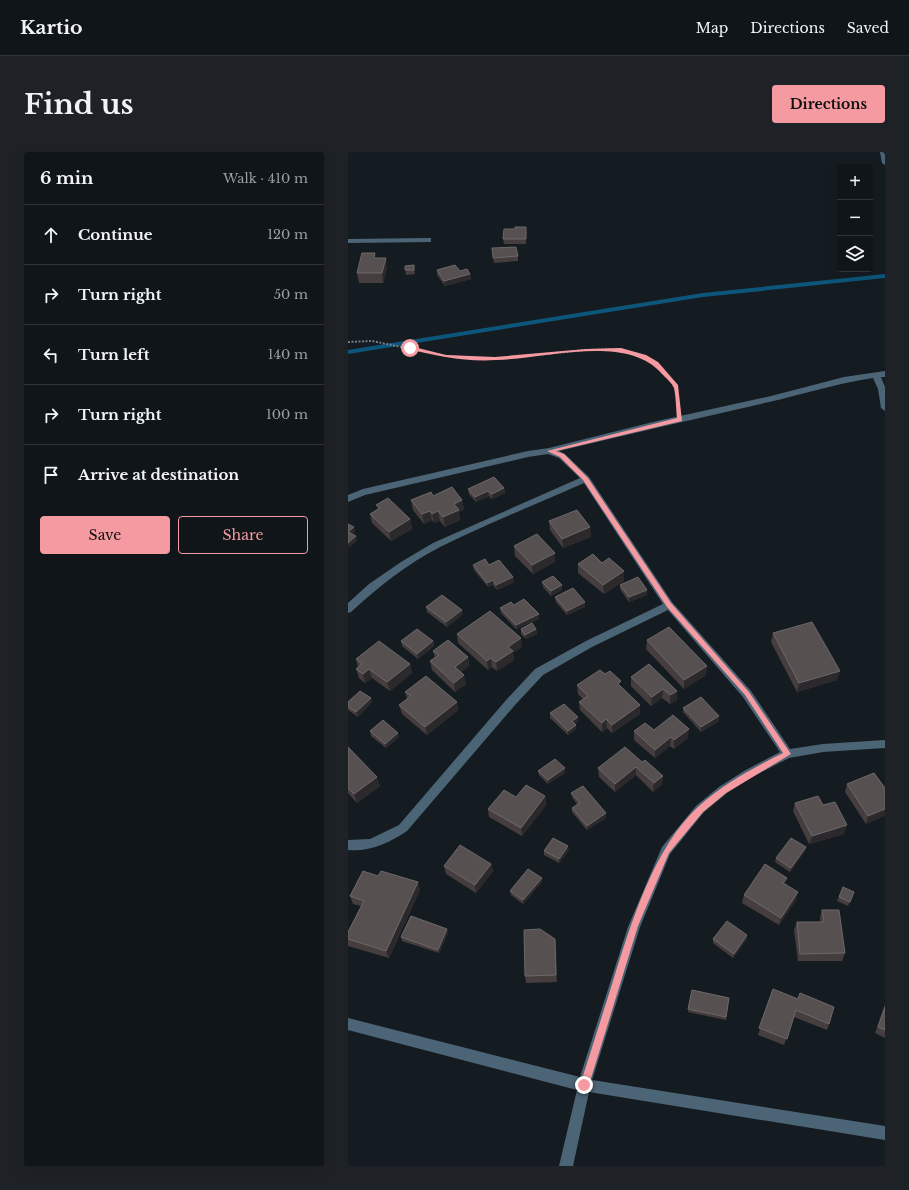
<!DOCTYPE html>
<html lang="en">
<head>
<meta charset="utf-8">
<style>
	:root { --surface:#101519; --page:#1e2226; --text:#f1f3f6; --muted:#9c9fa2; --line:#303438; --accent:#f49aa0 }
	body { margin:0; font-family:"Libre Baskerville",serif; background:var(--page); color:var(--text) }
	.controls { position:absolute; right:12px; top:12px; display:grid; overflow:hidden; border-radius:4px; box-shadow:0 4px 16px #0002 }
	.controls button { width:36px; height:36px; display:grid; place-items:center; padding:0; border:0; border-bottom:1px solid var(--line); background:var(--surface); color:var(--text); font:20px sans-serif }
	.stop { position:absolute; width:12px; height:12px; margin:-9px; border:3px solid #f49aa0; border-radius:50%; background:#fff }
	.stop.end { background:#f49aa0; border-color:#fff; box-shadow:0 1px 4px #0008 }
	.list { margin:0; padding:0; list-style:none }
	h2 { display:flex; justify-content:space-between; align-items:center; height:52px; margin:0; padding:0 16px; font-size:17px }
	h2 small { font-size:13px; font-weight:400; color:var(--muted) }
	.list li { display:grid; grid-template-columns:26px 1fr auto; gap:12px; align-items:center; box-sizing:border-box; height:60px; padding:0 16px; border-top:1px solid var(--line) }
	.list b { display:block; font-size:15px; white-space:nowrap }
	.list em { font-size:13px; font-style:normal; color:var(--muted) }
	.actions { display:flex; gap:8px; padding:12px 16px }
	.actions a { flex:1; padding:9px 0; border:1px solid var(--accent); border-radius:4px; text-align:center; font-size:14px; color:var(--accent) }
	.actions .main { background:var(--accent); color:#111 }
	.icon { flex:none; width:22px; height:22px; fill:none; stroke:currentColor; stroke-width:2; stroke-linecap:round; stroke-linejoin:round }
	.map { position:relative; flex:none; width:537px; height:1014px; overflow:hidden; border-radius:4px }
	header { display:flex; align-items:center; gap:24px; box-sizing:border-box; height:56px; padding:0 20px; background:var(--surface); border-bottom:1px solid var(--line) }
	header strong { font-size:19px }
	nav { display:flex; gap:22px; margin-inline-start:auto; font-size:14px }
	.intro { display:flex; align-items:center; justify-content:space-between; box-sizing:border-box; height:96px; padding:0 24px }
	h1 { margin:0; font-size:28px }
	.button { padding:10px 18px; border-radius:4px; background:var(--accent); color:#111; font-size:14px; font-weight:700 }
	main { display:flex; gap:24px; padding:0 24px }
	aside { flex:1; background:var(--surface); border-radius:4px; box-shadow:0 4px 16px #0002 }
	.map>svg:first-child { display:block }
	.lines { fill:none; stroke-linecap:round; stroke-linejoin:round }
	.stream { fill:#0d567b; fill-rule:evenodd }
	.path { stroke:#787e83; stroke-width:2; stroke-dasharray:2 1.5; stroke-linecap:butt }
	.street { fill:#4c6576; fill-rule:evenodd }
	.wall { fill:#463e3e }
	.shaded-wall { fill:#2b292b }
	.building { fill:#575051; stroke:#6d6869 }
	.route { fill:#f49aa0 }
</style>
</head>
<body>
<header>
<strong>Kartio</strong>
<nav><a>Map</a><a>Directions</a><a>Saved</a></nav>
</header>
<div class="intro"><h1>Find us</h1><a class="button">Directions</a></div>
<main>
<aside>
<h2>6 min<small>Walk · 410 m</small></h2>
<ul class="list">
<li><svg class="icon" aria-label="ahead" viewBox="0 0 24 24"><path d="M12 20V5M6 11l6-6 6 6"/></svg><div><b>Continue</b></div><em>120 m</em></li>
<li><svg class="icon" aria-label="right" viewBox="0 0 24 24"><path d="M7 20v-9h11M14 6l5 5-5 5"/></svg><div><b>Turn right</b></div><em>50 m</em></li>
<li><svg class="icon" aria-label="left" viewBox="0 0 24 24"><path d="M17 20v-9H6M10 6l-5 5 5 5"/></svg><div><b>Turn left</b></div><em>140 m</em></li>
<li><svg class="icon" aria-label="right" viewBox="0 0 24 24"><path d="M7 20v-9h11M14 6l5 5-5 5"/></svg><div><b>Turn right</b></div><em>100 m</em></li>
<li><svg class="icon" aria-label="arrive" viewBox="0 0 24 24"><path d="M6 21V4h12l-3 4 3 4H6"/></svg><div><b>Arrive at destination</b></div></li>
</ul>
<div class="actions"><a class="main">Save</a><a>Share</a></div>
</aside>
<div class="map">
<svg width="537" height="1014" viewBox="0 0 537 1014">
	<rect width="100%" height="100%" fill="#151c21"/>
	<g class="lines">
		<!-- stream -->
		<path class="stream" d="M537,122V126L355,145L0,202V198L355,141Z"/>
		<!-- path -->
		<path class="path" d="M0,190L24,189L98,204L147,207L238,198L271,197L308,211L328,234L330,252"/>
		<!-- street -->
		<g class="street">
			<path d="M532,0H537V13L534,11Z"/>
			<path d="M80,86H83V90L0,91V87Z"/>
			<path d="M537,219V225H533L537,235V259L533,256L530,237L525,226C490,231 456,242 421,250C351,266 281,282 211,299L217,302L241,325L324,450L403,539L442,597L475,592L537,588V596L475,600L441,606L404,625L379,641L356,660L322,702L292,775L244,928L537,974V988L241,940L225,1014H211L229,938L0,878V866L232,925L280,775L314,695L348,654L371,635L396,619L432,600L395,545L320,458L244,495L195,523L167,553L59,679C41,691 22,700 0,698V688L22,687L51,673L159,547L187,517L238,489L315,452L236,331C189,352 138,372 92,395C59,412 30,435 3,460L0,461V451L21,432L53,410L85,391L232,326L211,306L200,302L180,305L17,343L0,350V343L15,337L180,299L201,296L305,270L423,244L496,225Z"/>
		</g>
	</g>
	<!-- wall -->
	<g class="wall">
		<path d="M178,75V92H156L155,87L167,77Z"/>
		<path d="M144,96L170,104V109L146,111Z"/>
		<path d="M28,106L39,115L35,131H11L9,121Z"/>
		<path d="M66,113L67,122L58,123L57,114Z"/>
		<path d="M89,118L112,119L122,122L123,127L97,134L89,123Z"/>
		<path d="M156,336L157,341L144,347L141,344L128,350L121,342L120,337Z"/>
		<path d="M85,344L114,348L116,357L111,360L112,368L97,375L92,369L86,371L84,368L76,372L65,358L63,348Z"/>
		<path d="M28,353L62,367L64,377L43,389L24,371L22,362L30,357Z"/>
		<path d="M201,369L242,375L243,385L215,396L202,378Z"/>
		<path d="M166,394L207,410L185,422L167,404Z"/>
		<path d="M230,412L276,429L256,442L230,421Z"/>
		<path d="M125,413H141L166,430L149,438L145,433L140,435L126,418Z"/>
		<path d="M194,430L214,438L203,444L195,435Z"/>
		<path d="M272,433L299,443L281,450L272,437Z"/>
		<path d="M207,445L237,450V455L219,463L208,450Z"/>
		<path d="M166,453L191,462V467L168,477L153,461L152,456Z"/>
		<path d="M78,455L115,462L99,475L79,460Z"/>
		<path d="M173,477H188L189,482L178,487L173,482Z"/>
		<path d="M425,481L489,528L449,540L423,490Z"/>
		<path d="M109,482L174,495L165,501L166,508L149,519L144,515L140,518L110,491Z"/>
		<path d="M299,488L358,523L336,537L298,497Z"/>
		<path d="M53,489H85L86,494L70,507L54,494Z"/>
		<path d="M85,499L120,505L121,514L113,520L118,532L107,540L84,518L82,509L87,506Z"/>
		<path d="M8,507L62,512L64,521L42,539L24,526L17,531L11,526L8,517L10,516Z"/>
		<path d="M301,512L329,548L322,552L314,546L303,554L283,534V525Z"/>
		<path d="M257,522L273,534L292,553V562L264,581L259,576L254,580L232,558L231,550L235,547L230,542L229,533Z"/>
		<path d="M57,540L109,550L110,558L79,583L54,562L51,553L59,547Z"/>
		<path d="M23,546L24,550L10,565L0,558V550Z"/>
		<path d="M335,556L371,569L353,580L335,560Z"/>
		<path d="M202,561L230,565V569L227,572L228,573V577L220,583L202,566Z"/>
		<path d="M306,578L340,586L326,597L322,594L307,606L286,588V579Z"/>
		<path d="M22,579L51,585L38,596L23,584Z"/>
		<path d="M0,595L32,634L9,651L0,641Z"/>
		<path d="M294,610L315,624L314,632L305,640L288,623L267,640L251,625L250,616Z"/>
		<path d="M217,616V621L200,632L191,623L190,619Z"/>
		<path d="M499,632L537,636L518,672L497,640Z"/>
		<path d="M223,641L258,666L239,678L224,660V656L229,652L224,645Z"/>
		<path d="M197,644L198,653L174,684L141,665L140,657Z"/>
		<path d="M447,651L475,653L496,682L461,692L445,659Z"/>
		<path d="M458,695L457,699L442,720L427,710L428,706Z"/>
		<path d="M221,698L211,711L196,703V699Z"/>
		<path d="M143,712L145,719L128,741L98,722L96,714Z"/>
		<path d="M194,730L175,752L163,743L162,739Z"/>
		<path d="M495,735L506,740L500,754L489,749Z"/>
		<path d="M72,738L41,806L0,794V780L13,754L5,752L2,744Z"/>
		<path d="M396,743L448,748L431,773L394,751Z"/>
		<path d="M474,758L497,801L494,809H450L446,778L449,770H472V765Z"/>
		<path d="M100,781L91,801L54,789L53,785Z"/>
		<path d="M207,787L209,830L178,831L177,824Z"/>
		<path d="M365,787H399L385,806L365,791Z"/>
		<path d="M425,837L481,872L479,878L446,865L436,893L410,883Z"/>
		<path d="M344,838L381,846L378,868L340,860Z"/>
		<path d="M537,852V886L527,881Z"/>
	</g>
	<!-- shaded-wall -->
	<g class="shaded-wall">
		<path d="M38,106L39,115L35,131L34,121Z"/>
		<path d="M122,122L123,127L97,134L96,129Z"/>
		<path d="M156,336L157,341L144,347V342Z"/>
		<path d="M140,339L141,344L128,350L127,345Z"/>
		<path d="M114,348L116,357L111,360L112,368L97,375L95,365L106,352Z"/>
		<path d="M82,359L84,368L76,372L74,362Z"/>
		<path d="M90,359L92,369L86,371L84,362Z"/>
		<path d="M62,367L64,377L43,389L41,380Z"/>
		<path d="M6,375L7,380L2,385L0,380Z"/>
		<path d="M242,375L243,385L215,396L214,387Z"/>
		<path d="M8,384L9,389L1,396L0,391Z"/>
		<path d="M207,401V410L185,422L184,413Z"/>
		<path d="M276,419V429L256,442L255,433Z"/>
		<path d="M165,425L166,430L149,438L148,433Z"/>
		<path d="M145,428V433L140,435L139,431Z"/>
		<path d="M214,433V438L203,444V439Z"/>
		<path d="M299,438V443L281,450V445Z"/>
		<path d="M237,450V455L219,463V459Z"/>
		<path d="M114,458L115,462L99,475L98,470Z"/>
		<path d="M191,462V467L168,477V473Z"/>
		<path d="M188,477L189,482L178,487L177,483Z"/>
		<path d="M173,486L174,495L165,501L166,508L149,519L148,510L160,495Z"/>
		<path d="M85,489L86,494L70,507L69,502Z"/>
		<path d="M120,505L121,514L108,524L107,515Z"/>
		<path d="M143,506L144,515L140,518L139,509Z"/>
		<path d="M62,512L64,521L42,539L39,530Z"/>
		<path d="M359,514L358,523L336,537V528Z"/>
		<path d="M21,517L24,526L17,531L15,522Z"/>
		<path d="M492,519L489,528L449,540L451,531Z"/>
		<path d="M116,523L118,532L107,540L106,531Z"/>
		<path d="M315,537L314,546L303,554L304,545Z"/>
		<path d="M329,539V548L322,552V543Z"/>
		<path d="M23,546L24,550L10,565L8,560Z"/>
		<path d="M109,550L110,558L79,583L77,575Z"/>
		<path d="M292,553V562L264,581V573Z"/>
		<path d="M371,564V569L353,580V575Z"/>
		<path d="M230,565V569L224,574V569Z"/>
		<path d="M258,567L259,576L254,580V571Z"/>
		<path d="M228,573V577L220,583V579Z"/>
		<path d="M341,577L340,586L326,597V588Z"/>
		<path d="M50,581L51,585L38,596L37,592Z"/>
		<path d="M323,585L322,594L307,606V598Z"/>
		<path d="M288,615V623L267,640V632Z"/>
		<path d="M217,616V621L200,632V628Z"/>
		<path d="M315,624L314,632L305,640L306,631Z"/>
		<path d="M29,625L32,634L9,651L6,642Z"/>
		<path d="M197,644L198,653L174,684L173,676Z"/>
		<path d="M537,657V664L518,672L520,664Z"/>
		<path d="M258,661V666L239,678V674Z"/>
		<path d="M499,673L496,682L461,692L464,684Z"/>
		<path d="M220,694L221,698L211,711V707Z"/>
		<path d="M458,695L457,699L442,720L443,716Z"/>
		<path d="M143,712L145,719L128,741L127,733Z"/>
		<path d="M194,726V730L175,752V748Z"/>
		<path d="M439,726L437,733L435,731Z"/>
		<path d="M70,730L72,738L41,806L38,799Z"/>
		<path d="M450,740L448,748L431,773L433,766Z"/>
		<path d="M99,777L100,781L91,801L90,798Z"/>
		<path d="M399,783V787L385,806L386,802Z"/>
		<path d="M207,787L208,794L209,830L208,823Z"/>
	</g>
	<!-- building -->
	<g class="building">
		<path d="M167,75H178V87H155L156,77H167Z"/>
		<path d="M168,95L170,104L145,106L144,96Z"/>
		<path d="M14,101H27L26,106H38L34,121H9Z"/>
		<path d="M66,113V118H57V114Z"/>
		<path d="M107,113L112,119L119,117L122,122L96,129L89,118Z"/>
		<path d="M146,325L156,336L144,342L140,339L127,345L120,337Z"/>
		<path d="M104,335L114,348L106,352L111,358L95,365L90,359L84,362L82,359L74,362L63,348L83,340L85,344Z"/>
		<path d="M40,346L62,367L41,380L22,362L32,356L28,353Z"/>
		<path d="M229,358L242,375L214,387L201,369Z"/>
		<path d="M0,372L6,375L0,380L8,384L0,391Z"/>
		<path d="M189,382L207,401L184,413L166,394Z"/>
		<path d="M245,402L254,411L261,406L276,419L255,433L230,412Z"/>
		<path d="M137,407L141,413L151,408L165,425L148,433L145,428L139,431L125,413Z"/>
		<path d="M205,424L214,433L203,439L194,430Z"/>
		<path d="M290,425L299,438L281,445L272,433Z"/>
		<path d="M225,436L237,450L219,459L207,445Z"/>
		<path d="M94,443L114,458L98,470L78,455Z"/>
		<path d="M176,447L191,462L168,473L152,456L163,450L166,453Z"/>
		<path d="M142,459L173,486L160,495L165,499L148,510L143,506L139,509L109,482Z"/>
		<path d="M464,470L492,519L451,531L425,481Z"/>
		<path d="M184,471L188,477L177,483L173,477Z"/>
		<path d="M321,475L359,514L336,528L299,488Z"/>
		<path d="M69,477L85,489L69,502L53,489Z"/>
		<path d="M100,488L120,505L107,515L116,523L106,531L82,509L91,503L85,499Z"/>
		<path d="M31,489L62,512L39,530L21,517L15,522L8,517L14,512L8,507Z"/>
		<path d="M301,512L329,539L322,543L315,537L304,545L283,525Z"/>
		<path d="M252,518L257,522L262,519L273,529L270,532L292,553L264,573L258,567L254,571L231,550L240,544L229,533Z"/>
		<path d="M78,524L109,550L77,575L51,553L63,544L57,540Z"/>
		<path d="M12,539L23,546L8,560L0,555V550Z"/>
		<path d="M353,545L371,564L353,575L335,556Z"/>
		<path d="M216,552L230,565L224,569L228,573L220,579L202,561Z"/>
		<path d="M325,563L341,577L326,588L323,585L307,598L286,579L297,571L306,578Z"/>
		<path d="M35,568L50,581L37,592L22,579Z"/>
		<path d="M0,595L29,625L6,642L0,636Z"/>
		<path d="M277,595L294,610L297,608L315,624L306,631L288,615L267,632L250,616Z"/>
		<path d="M207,607L217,616L200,628L190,619Z"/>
		<path d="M526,621L537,636V657L520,664L499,632Z"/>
		<path d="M178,633L197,644L173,676L140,657L156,638L168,645Z"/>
		<path d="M235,634L258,661L239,674L224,656L232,651L223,641Z"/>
		<path d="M470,644L475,653L487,650L499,673L464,684L447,651Z"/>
		<path d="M205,686L220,694L211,707L196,699Z"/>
		<path d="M443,686L458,695L443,716L428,706Z"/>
		<path d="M112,693L143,712L127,733L96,714Z"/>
		<path d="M417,712L439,726L435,731L450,740L433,766L396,743Z"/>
		<path d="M180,717L194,726L175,748L162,739Z"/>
		<path d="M15,719L30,724L33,719L70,730L38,799L0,787V780L16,749L2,744Z"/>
		<path d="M495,735L506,740L502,750L491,745Z"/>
		<path d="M474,758H491L497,801L452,802L449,770H476Z"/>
		<path d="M63,764L99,777L90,798L53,785Z"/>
		<path d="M379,769L399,783L386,802L365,787Z"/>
		<path d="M192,777L207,787L208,823L177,824L176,778Z"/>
		<path d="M425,837L450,847L452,841L486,855L481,872L448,858L439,887L411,876Z"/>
		<path d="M344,838L381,846L378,865L340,857Z"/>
		<path d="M537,855V878L530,875Z"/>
	</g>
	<!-- route -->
	<path class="route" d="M62,194L98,203L147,205L238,197L273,196L298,203L310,210L330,233L334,269L208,299L216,302L240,326L323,451L401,540L443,602L378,641L355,660L321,701L290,774L241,933L236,937L232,933C243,899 254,864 265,829C283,772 305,696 351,654C375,632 405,616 435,601L397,543L319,455L235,328L212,305L199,299L329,266C328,257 328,245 326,236C324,231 318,226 314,222C280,181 196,207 148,208C118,210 89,204 60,197Z"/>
</svg>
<div class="controls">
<button>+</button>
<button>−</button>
<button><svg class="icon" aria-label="layers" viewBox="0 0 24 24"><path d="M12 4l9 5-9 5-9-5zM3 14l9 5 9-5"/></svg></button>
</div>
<div class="stop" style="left:62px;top:196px"></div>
<div class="stop end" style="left:236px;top:933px"></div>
</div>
</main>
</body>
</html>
